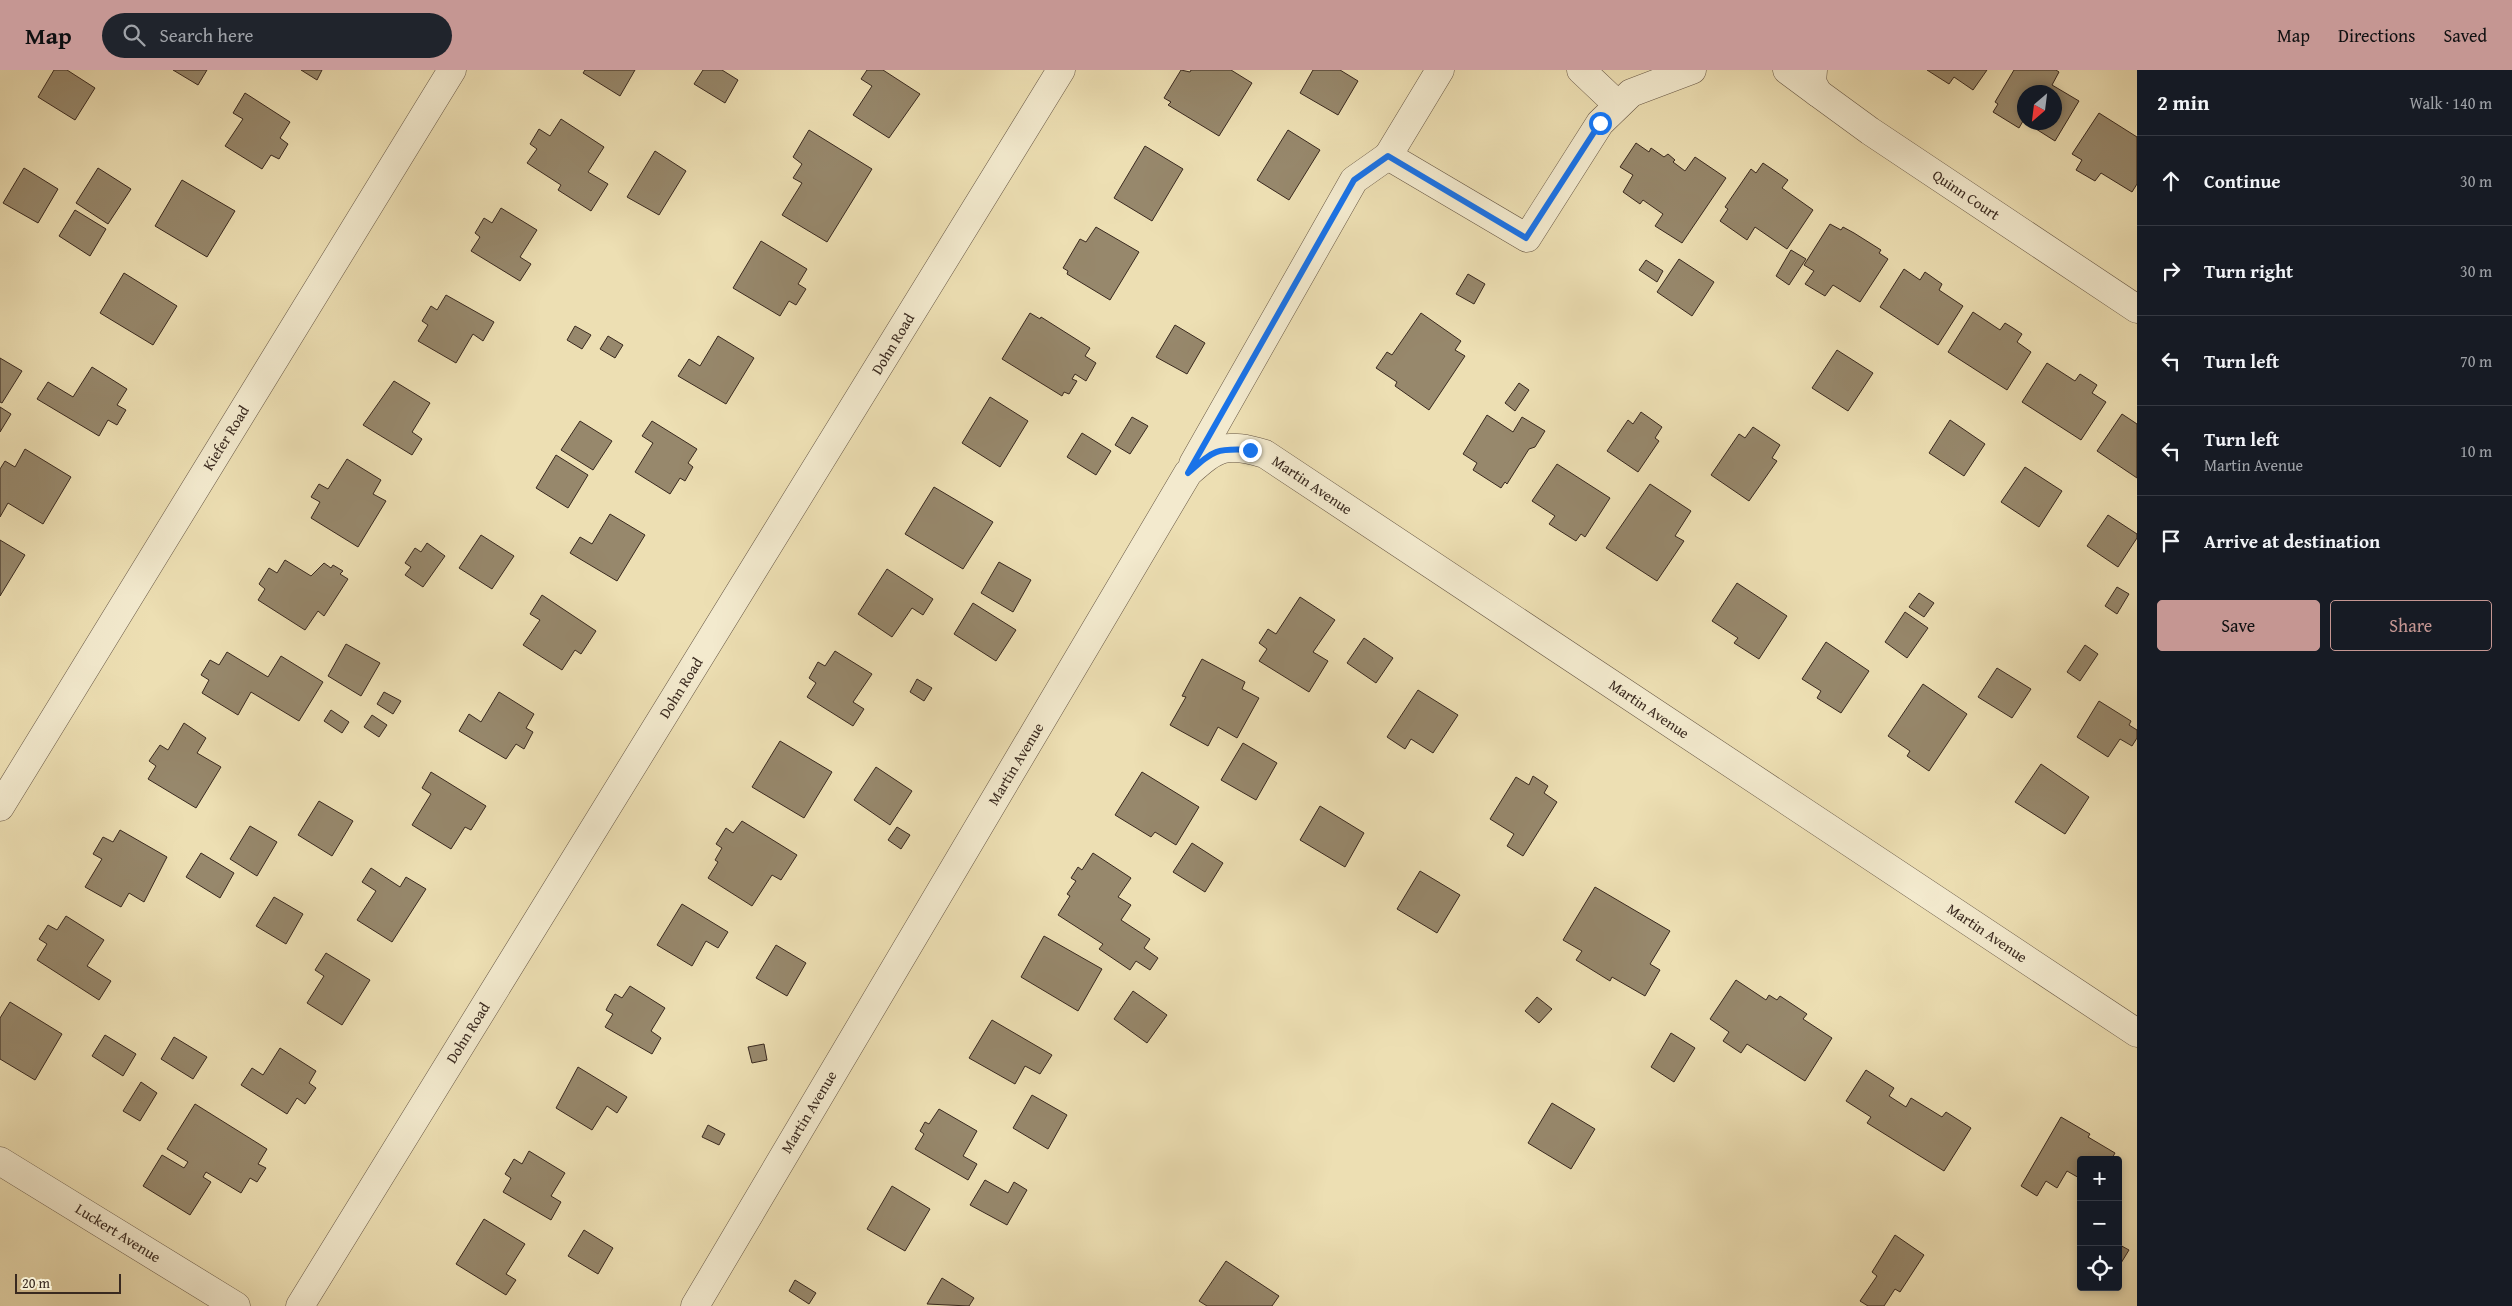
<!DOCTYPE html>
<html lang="en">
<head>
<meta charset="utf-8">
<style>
	:root { --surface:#171b24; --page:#20242c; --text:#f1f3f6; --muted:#9ea1a6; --line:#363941; --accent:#c59692 }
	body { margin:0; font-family:"Gentium Book Plus",serif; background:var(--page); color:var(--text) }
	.controls { position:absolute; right:15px; bottom:15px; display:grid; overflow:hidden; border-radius:5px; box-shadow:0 2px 8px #0003 }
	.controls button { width:45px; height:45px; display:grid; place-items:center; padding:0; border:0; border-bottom:1px solid var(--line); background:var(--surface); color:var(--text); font:25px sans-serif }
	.compass { position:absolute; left:2017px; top:15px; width:45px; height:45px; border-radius:50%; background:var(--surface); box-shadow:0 2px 8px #0003; rotate:208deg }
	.scale { position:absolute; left:15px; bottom:12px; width:106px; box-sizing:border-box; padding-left:5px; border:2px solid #39291f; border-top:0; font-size:14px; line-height:18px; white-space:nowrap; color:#39291f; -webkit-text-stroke:4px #f3eace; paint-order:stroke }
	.stop { position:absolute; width:15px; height:15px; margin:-11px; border:4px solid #1a73e8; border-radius:50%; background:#fff }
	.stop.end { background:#1a73e8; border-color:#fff; box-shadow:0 1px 5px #0008 }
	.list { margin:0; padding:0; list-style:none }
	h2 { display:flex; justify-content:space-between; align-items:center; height:65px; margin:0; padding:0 20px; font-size:21px }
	h2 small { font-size:16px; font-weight:400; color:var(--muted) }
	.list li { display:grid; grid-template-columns:32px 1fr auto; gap:15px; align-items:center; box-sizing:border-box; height:90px; padding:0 20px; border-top:1px solid var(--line) }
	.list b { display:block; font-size:19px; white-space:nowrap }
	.list p { margin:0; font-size:16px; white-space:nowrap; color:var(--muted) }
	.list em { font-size:16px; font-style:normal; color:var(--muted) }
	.actions { display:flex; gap:10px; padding:15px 20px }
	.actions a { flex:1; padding:11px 0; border:1px solid var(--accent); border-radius:5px; text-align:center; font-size:18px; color:var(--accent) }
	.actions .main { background:var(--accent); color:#111 }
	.icon { flex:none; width:28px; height:28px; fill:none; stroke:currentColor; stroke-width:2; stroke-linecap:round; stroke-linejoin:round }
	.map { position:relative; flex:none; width:2137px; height:1236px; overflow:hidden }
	header { display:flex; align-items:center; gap:30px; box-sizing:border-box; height:70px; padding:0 25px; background:var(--accent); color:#111 }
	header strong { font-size:24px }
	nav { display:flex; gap:28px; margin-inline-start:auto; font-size:18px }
	.search { width:350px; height:45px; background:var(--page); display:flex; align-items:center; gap:12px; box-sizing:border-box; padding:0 18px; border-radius:28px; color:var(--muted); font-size:19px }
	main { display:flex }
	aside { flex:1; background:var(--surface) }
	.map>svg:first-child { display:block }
	.building { fill:#97886c; stroke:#39291f }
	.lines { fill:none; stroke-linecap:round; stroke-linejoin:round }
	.minor-casing { stroke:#665644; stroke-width:29 }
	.minor { stroke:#f3eace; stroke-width:28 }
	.route { stroke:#1a73e8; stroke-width:6 }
	.labels { text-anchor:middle; stroke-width:5; stroke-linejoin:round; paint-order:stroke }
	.street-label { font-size:15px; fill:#39291f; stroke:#f3eace }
</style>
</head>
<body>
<header>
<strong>Map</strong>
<div class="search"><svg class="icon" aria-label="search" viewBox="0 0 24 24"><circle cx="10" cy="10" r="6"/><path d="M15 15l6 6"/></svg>Search here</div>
<nav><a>Map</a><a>Directions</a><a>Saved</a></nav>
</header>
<main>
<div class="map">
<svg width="2137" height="1236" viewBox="0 0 2137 1236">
	<rect width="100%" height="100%" fill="#eddfb3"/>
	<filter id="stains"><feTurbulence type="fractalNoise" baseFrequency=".004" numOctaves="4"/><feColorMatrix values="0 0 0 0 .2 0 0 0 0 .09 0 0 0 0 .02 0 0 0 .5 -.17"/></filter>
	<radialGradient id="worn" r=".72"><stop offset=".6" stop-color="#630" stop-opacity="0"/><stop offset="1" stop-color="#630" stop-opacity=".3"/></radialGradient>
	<!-- building -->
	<g class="building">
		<path d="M54,0H67L95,18L75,50L38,27Z"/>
		<path d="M173,0H207L198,15Z"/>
		<path d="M301,0H322L317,10Z"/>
		<path d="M585,0H635L620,26L583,3Z"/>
		<path d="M703,0H722L738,10L725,33L694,14Z"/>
		<path d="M867,0H883L920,24L889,68L853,45L872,16L861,9Z"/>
		<path d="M1181,0L1190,2L1191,0H1231L1252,13L1219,66L1168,35L1171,32L1164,28Z"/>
		<path d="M1313,0H1340L1358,11L1338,45L1300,23Z"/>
		<path d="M1927,0H1987L1973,20L1954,7L1949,14Z"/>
		<path d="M2014,0H2056L2059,2L2052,15L2079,31L2055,71L2025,52H2054V22H2024V52L2023,51L2019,58L1993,42L1998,34L1995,32Z"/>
		<path d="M245,23L290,52L280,68L288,74L279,89L271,85L262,99L225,76L243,49L233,43Z"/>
		<path d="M2099,43L2137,67V114L2132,122L2101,103L2095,111L2076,100L2082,90L2072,84Z"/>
		<path d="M561,49L604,77L588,102L608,114L591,141L558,120L561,115L527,93L537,79L530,74L539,59L550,66Z"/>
		<path d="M809,60L872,99L827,172L782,145L802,113L793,108L802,94L793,87Z"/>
		<path d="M1288,60L1320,80L1289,130L1257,110Z"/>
		<path d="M1636,73L1649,82L1651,78L1664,87L1668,84L1675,90L1673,92L1685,101L1695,87L1726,108L1682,173L1655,156L1663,144L1643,130L1640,134L1623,122L1633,105L1620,97Z"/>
		<path d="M1145,76L1183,99L1152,151L1114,128Z"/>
		<path d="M655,81L686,101L659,145L627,127Z"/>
		<path d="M1763,93L1788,110L1782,118L1813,140L1787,179L1755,157L1747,170L1720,151L1728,139L1725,137L1751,99L1756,103Z"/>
		<path d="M24,98L58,119L38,153L3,133Z"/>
		<path d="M98,98L131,119L108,154L76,133Z"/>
		<path d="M182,110L235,141L207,187L155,156Z"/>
		<path d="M501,138L537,160L520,187L531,194L520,211L471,181L480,167L475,163L484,148L492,153Z"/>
		<path d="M75,140L106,159L90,186L59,166Z"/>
		<path d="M1830,154L1841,160L1843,157L1854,163L1881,180L1879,183L1888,189L1860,232L1833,215L1825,226L1805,214L1814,201L1804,195Z"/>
		<path d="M1096,157L1139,182L1110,230L1067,204L1068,201L1063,198L1080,169L1086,172Z"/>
		<path d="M761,171L807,199L798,214L806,219L796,235L789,231L780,246L733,218Z"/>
		<path d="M1791,180L1806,189L1789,215L1776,206Z"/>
		<path d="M1679,189L1714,212L1692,246L1657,222Z"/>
		<path d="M1646,190L1663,201L1657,212L1639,200Z"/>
		<path d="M1904,199L1920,210L1925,202L1942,214L1939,220L1963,236L1938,275L1880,237Z"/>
		<path d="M124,203L177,236L153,275L100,243Z"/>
		<path d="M1468,204L1485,214L1474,234L1456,224Z"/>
		<path d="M446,225L494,252L483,271L473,264L456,293L418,271L428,255L422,251L431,236L437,240Z"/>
		<path d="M1973,242L2000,260L2005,253L2013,258L2022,264L2017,272L2031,282L2007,320L1948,282Z"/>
		<path d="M1030,243L1040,249L1041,247L1090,278L1085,286L1096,293L1086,311L1075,304L1072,309L1077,311L1069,324L1064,322L1062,326L1002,289Z"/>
		<path d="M1421,243L1461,271L1455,280L1465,286L1429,340L1395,316L1397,312L1376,298L1387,282L1392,285Z"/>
		<path d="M1175,255L1205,273L1187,304L1156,287Z"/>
		<path d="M575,256L591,265L582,279L567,270Z"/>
		<path d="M608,266L623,275L615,288L600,279Z"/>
		<path d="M718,266L754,288L726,334L678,306L689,289L700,296Z"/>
		<path d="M1837,280L1873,303L1848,341L1812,318Z"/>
		<path d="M0,288L22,301L2,333L0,332Z"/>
		<path d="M2047,293L2075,311L2080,304L2094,313L2097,315L2092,323L2106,332L2081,370L2022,332Z"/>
		<path d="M92,297L127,319L117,335L126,340L117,355L108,350L99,366L37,329L48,312L73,327Z"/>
		<path d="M394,311L430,333L412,362L422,369L412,385L363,355Z"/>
		<path d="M1519,313L1529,320L1515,341L1505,333Z"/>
		<path d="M990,327L1028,351L1000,397L962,373Z"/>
		<path d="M0,337L11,344L0,362Z"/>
		<path d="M1641,342L1662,357L1655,368L1659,371L1638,402L1607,381L1628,350L1633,354Z"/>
		<path d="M2122,344L2137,354V408L2097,381Z"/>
		<path d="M1487,345L1513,362L1522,347L1545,361L1535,377L1529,379L1507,414L1505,412L1501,418L1473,400L1477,393L1463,384Z"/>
		<path d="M1132,347L1148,356L1130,384L1115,375Z"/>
		<path d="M1950,350L1985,374L1964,406L1929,383Z"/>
		<path d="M580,351L612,371L593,400L561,380Z"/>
		<path d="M652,351L697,379L688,393L693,397L685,411L680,408L670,424L635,402L653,373L642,366Z"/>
		<path d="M1753,357L1780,375L1772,388L1777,391L1749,431L1711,405L1739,364L1745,368Z"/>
		<path d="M1082,363L1111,381L1096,405L1067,387Z"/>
		<path d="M25,379L71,407L43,454L8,433L0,447V399L5,391L15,397Z"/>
		<path d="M556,385L588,405L568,438L536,418Z"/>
		<path d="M347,389L381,410L373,424L386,431L358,477L311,448L320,432L311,427L319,414L328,419Z"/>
		<path d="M1557,394L1610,428L1585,467L1581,464L1576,471L1549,454L1555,446L1532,431Z"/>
		<path d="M2025,397L2062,421L2039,457L2001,432Z"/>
		<path d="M1650,414L1691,441L1675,466L1684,471L1657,511L1606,478Z"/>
		<path d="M934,417L993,452L963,499L905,464Z"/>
		<path d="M610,444L645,465L617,511L570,483L580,467L592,474Z"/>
		<path d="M2108,445L2137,464V468L2118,497L2087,476Z"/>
		<path d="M481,465L514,486L492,519L459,498Z"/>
		<path d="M0,470L25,485L0,526Z"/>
		<path d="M427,473L445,486L423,517L405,505L411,497L405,493L415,478L421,482Z"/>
		<path d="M285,490L311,506L324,493L331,498L333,495L343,501L340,504L348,509L324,546L318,541L305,560L258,530L265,519L259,514L269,498L277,503Z"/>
		<path d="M999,492L1031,510L1013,542L981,523Z"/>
		<path d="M887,499L933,529L923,545L912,538L892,567L858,544Z"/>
		<path d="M1737,513L1787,546L1759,589L1734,573L1738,568L1712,551Z"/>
		<path d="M2117,517L2129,524L2117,544L2105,536Z"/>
		<path d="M1919,523L1934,533L1924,547L1909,537Z"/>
		<path d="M542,525L596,561L581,584L575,580L562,600L523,575L540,550L530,544Z"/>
		<path d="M1300,527L1335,550L1313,582L1328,591L1309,622L1259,591L1267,579L1259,573L1268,559L1276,564Z"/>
		<path d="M973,533L1016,560L996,591L954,564Z"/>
		<path d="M1905,542L1928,558L1907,588L1885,572Z"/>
		<path d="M1364,568L1393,588L1376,613L1347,593Z"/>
		<path d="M1826,572L1869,601L1841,643L1817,628L1821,621L1802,609Z"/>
		<path d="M346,574L380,593L361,626L328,606Z"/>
		<path d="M2085,575L2098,584L2080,611L2067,602Z"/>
		<path d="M835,581L872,604L853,632L864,639L853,656L807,627L816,613L809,608L818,592L825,596Z"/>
		<path d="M227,582L268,607L281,586L323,612L299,651L251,622L238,645L202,623L209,610L201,605L210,590L219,595Z"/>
		<path d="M1202,589L1245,612L1242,619L1259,628L1237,668L1218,657L1208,676L1170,655L1186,627L1182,626Z"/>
		<path d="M1997,598L2031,619L2012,648L1978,627Z"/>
		<path d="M917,609L932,618L924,631L910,622Z"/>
		<path d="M1923,614L1967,644L1929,701L1907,686L1910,681L1888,666Z"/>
		<path d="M1418,620L1458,645L1433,683L1411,669L1405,679L1387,667Z"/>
		<path d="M384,622L401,631L393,644L377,634Z"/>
		<path d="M499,622L534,644L526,658L533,662L524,679L516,674L506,689L459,661L469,644L481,652Z"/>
		<path d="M2099,631L2131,651L2129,655L2137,660V668L2132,676L2120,669L2108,687L2077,667Z"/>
		<path d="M331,640L349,652L342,663L324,651Z"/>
		<path d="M372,645L387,655L379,667L364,657Z"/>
		<path d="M184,653L206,668L197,683L221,697L196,738L148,709L156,696L149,691L160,675L168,680Z"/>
		<path d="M780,671L832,702L804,748L752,717Z"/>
		<path d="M1243,673L1277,693L1256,730L1221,710Z"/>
		<path d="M2041,694L2089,727L2065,764L2015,732Z"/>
		<path d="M876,697L912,721L890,755L854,730Z"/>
		<path d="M431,702L486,736L471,760L465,757L451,779L412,755L431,724L422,718Z"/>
		<path d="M1142,702L1199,737L1176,775L1155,762L1151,767L1115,745Z"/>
		<path d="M1533,706L1548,716L1544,723L1557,732L1523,786L1507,776L1514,764L1490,749L1516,707L1529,715Z"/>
		<path d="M319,731L353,751L332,786L298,765Z"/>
		<path d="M1320,736L1364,763L1345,797L1300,770Z"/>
		<path d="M742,751L797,785L781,810L772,805L752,836L708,808L718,792L715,790L722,778L716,774L726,758L733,763Z"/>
		<path d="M250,756L277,772L257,806L230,789Z"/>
		<path d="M897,757L910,765L901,779L888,770Z"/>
		<path d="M120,760L167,787L144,832L129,823L121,837L85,817L102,789L93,784L103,767L113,772Z"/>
		<path d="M1192,773L1223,793L1205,822L1173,802Z"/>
		<path d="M201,783L234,803L220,828L186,807Z"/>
		<path d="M1093,783L1131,808L1118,827L1131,835L1121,850L1150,869L1144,878L1158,888L1150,900L1136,891L1130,900L1099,879L1103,874L1058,845L1070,826L1067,824L1076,811L1071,808L1078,797L1082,800Z"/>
		<path d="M371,798L400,817L406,807L426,819L392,872L357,850L376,821L362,812Z"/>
		<path d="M1420,801L1460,825L1437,863L1397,839Z"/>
		<path d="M1595,817L1670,861L1650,894L1660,900L1645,926L1612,907L1610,911L1576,890L1582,881L1563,870Z"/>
		<path d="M274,827L303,844L286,874L256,856Z"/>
		<path d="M682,834L728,862L718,878L706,871L692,896L657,875Z"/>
		<path d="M66,846L104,870L87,896L111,911L99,930L37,890L47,874L39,869L48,855L57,860Z"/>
		<path d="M1044,866L1102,899L1078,941L1021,907Z"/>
		<path d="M776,875L806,893L787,926L756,908Z"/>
		<path d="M326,883L370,910L342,955L307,933L324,906L315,900Z"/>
		<path d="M1736,910L1766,930L1769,925L1777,930L1780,926L1807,944L1803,949L1832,968L1805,1011L1747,974L1741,983L1723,971L1729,962L1710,949Z"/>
		<path d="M630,916L665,938L651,961L661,968L652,984L605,957L613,944L606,940L608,936L615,924L622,928Z"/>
		<path d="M1133,921L1167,945L1147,973L1114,949Z"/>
		<path d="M1537,927L1552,939L1539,953L1525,941Z"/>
		<path d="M10,932L62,964L35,1010L0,989V948Z"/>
		<path d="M992,950L1052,985L1040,1004L1025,996L1015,1014L969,988Z"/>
		<path d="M1671,963L1695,978L1674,1012L1651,997Z"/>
		<path d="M105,965L136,984L123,1006L92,986Z"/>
		<path d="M174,967L207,987L193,1009L161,989Z"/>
		<path d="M764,974L767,990L752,993L748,977Z"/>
		<path d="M280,978L316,1001L309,1013L316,1018L305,1034L297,1028L287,1044L241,1015L252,998L263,1005Z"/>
		<path d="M578,997L627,1027L617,1043L607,1036L592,1060L556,1038Z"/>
		<path d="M1866,1000L1894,1018L1889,1026L1906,1037L1911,1028L1942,1047L1946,1042L1971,1058L1944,1101L1867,1053L1871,1047L1846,1031Z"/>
		<path d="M141,1012L157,1023L140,1051L123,1041Z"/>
		<path d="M1032,1025L1067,1045L1048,1079L1013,1058Z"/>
		<path d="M1552,1033L1595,1059L1571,1099L1528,1073Z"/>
		<path d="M195,1034L267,1079L258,1094L266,1098L257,1112L250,1108L241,1123L206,1102L203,1107L211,1112L190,1145L143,1116L162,1085L184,1098L188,1092L167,1079Z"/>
		<path d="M939,1039L977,1061L963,1086L977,1094L968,1110L915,1079L924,1064L920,1061L925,1052L929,1054Z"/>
		<path d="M2061,1047L2090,1064L2088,1067L2115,1083L2111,1090H2081V1109L2067,1101L2057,1118L2046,1111L2037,1126L2021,1116Z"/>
		<path d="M708,1055L725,1064L719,1075L702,1067Z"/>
		<path d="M529,1081L565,1103L551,1126L561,1132L551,1150L503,1122L511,1108L505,1104L514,1089L522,1094Z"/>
		<path d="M985,1110L1008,1123L1014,1112L1027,1120L1007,1155L970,1135Z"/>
		<path d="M892,1116L930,1139L905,1181L867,1159Z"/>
		<path d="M484,1149L525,1174L506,1204L516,1210L506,1225L456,1194Z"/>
		<path d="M584,1160L613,1178L598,1204L568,1186Z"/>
		<path d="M1895,1165L1924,1185L1900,1222L1895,1219L1884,1236H1868L1860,1231L1877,1206L1872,1202Z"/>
		<path d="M2118,1174L2129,1180L2118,1198Z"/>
		<path d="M1226,1191L1279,1226L1272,1236H1207L1199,1231Z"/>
		<path d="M942,1208L974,1228L969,1236L927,1234Z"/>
		<path d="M795,1210L816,1223L809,1234L789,1221Z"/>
	</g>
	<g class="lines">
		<defs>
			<g id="minor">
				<path d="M1440,0L1388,86L1527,168L1600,53L1631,23L1692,0"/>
				<path d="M1581,0L1618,35"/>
				<path d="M1787,0L1818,23"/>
				<path d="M1813,0L1812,12L1818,23L1870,61L2137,239"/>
				<path d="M1193,394L1354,110L1388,86"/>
				<path d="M0,737L452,0"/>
				<path d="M0,1091L236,1236"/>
				<path d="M300,1236L1061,0"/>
				<path d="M695,1236L1188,403C1217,377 1225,372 1265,384L2137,963"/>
			</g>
		</defs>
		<!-- minor casing -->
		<use href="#minor" class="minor-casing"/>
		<!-- minor -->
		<use href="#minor" class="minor"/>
	</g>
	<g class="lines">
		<!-- route -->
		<path class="route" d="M1250,380C1215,378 1213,381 1188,403L1354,110L1388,86L1526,168L1600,53"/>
	</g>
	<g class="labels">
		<!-- street labels -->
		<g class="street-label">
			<text transform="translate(1966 125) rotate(34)" y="5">Quinn Court</text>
			<text transform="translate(893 274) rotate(-59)" y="5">Dohn Road</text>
			<text transform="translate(226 368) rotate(-58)" y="5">Kiefer Road</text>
			<text transform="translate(1312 415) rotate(34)" y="5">Martin Avenue</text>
			<text transform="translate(681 618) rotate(-58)" y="5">Dohn Road</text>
			<text transform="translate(1649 639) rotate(34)" y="5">Martin Avenue</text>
			<text transform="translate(1016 694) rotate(-59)" y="5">Martin Avenue</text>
			<text transform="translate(1987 863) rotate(34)" y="5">Martin Avenue</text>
			<text transform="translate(468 963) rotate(-58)" y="5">Dohn Road</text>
			<text transform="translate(809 1042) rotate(-59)" y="5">Martin Avenue</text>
			<text transform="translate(118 1163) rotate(32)" y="5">Luckert Avenue</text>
		</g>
	</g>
	<rect width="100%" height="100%" filter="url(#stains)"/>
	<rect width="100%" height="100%" fill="url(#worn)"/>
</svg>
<div class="controls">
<button>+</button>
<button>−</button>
<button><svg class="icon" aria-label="locate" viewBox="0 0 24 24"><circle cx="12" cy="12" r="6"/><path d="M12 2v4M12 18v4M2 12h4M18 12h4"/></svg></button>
</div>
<svg class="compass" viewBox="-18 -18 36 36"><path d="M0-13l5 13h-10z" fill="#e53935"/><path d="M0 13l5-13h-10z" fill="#9ea1a6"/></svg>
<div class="scale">20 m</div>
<div class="stop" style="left:1600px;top:53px"></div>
<div class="stop end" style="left:1250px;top:380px"></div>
</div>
<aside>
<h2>2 min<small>Walk · 140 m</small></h2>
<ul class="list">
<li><svg class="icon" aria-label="ahead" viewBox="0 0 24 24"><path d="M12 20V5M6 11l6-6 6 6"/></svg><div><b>Continue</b></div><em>30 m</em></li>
<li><svg class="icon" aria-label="right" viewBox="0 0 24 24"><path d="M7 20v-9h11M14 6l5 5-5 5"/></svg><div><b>Turn right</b></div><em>30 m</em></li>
<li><svg class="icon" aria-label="left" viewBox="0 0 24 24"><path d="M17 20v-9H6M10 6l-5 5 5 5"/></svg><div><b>Turn left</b></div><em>70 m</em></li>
<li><svg class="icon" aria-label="left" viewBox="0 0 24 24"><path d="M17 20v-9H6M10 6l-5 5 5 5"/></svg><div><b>Turn left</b><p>Martin Avenue</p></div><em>10 m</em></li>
<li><svg class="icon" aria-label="arrive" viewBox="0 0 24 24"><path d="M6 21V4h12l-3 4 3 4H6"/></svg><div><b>Arrive at destination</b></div></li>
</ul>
<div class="actions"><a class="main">Save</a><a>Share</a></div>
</aside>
</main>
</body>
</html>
